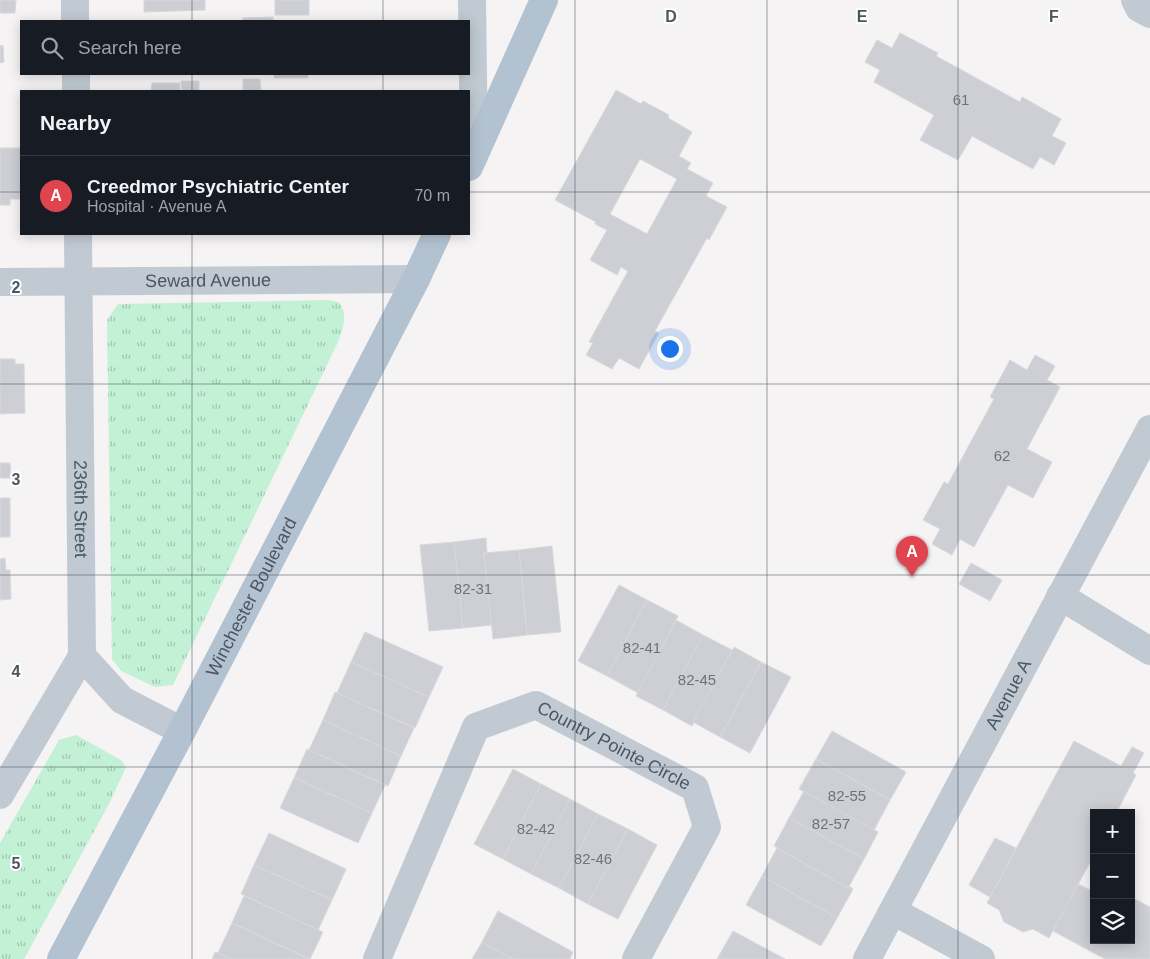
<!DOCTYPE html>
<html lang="en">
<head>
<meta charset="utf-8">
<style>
	:root { --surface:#171b24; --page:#242831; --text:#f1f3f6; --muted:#9ea1a6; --line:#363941; --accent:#7c3aed }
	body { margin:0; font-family:Helvetica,sans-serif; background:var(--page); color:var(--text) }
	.controls { position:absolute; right:15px; bottom:15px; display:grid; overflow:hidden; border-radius:0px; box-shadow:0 2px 12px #0003 }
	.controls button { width:45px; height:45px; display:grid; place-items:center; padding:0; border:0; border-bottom:1px solid var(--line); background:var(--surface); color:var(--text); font:25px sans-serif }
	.you { position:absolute; left:669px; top:348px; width:18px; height:18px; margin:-12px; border:4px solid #fff; border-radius:50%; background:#1a73e8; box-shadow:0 0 0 8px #1a73e833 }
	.badge { display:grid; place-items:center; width:32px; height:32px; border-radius:50%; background:var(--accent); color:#fff; font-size:16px; font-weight:700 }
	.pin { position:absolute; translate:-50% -41px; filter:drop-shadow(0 1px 2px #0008) }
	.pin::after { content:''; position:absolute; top:26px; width:18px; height:15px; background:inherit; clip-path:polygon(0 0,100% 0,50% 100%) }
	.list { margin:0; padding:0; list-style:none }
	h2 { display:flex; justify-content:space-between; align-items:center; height:65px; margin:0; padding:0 20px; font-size:21px }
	h2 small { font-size:16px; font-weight:400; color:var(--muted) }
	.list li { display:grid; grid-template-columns:32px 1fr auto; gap:15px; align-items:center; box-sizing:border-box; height:80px; padding:0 20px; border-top:1px solid var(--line) }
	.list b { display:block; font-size:19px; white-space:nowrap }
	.list p { margin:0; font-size:16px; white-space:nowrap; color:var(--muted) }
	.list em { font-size:16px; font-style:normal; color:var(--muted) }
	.icon { flex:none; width:28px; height:28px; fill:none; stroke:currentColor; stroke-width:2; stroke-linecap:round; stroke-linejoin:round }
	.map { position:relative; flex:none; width:1150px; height:959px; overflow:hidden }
	.search { position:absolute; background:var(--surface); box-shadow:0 2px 12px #0003; left:20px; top:20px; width:450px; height:55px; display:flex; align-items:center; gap:12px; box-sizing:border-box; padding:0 18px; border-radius:0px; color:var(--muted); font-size:19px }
	.panel { position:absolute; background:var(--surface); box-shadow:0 2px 12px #0003; left:20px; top:90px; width:450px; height:145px; border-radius:0px }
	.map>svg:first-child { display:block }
	.park { fill:url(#park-tufts) }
	.building { fill:#cdcfd5; stroke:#d7d9de; fill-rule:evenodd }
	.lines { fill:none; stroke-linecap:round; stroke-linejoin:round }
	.minor { stroke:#c1cad2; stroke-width:28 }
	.major { stroke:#b3c2d1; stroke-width:28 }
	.grid { fill:none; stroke:#4a5661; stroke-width:1; stroke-opacity:0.55 }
	.labels { text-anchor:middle; stroke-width:4; stroke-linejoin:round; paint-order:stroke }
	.number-label { font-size:15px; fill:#6b747e }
	.street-label { font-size:18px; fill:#4a5661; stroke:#fff }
	.grid-label { font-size:16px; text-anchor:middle; font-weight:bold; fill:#4a5661; stroke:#fff; stroke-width:4; stroke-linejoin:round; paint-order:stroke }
</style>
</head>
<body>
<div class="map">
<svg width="1150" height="959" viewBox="0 0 1150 959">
	<defs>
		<pattern id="park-tufts" width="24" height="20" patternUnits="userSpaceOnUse" patternTransform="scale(1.25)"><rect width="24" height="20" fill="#c3f1d5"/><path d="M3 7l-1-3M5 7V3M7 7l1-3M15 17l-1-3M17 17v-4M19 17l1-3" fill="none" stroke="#a0c6b0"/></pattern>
	</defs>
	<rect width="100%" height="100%" fill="#f5f3f3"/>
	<!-- park -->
	<g class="park">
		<path d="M330,300L340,303C348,317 343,328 338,342L173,685L155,687L121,671L112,659L107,320L118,304Z"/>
		<path d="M76,735L121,760L126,767L109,804L24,959H0V843L59,740Z"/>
	</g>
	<!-- building -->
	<g class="building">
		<path d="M0,0H16L15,13H0Z"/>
		<path d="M144,0H205V10L144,12Z"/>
		<rect x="275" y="0" width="34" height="15"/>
		<path d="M273,17V21H243V18Z"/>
		<path d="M900,33L938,53L936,56L1020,102L1022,97L1061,119L1052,136L1066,143L1054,165L1040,157L1033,169L972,136L958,160L920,140L934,115L874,82L880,70L865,62L877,40L892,48Z"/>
		<path d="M3,45L4,62L0,63V46Z"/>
		<rect x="274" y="74" width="34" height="4"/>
		<path d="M243,79H260L261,91H243Z"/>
		<path d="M181,81H199V91H182Z"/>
		<path d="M152,83H180V91H151Z"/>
		<path d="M616,90L641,104L643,101L669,115L668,118L692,132L679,156L691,163L687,169L713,183L706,196L727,207L709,240L707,238L655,331L659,333L639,369L619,358L612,369L586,355L593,343L589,342L628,271L621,267L617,275L590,260L607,230L595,224L596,222L555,200ZM640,159L677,179L647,234L610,214Z"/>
		<path d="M0,148H21V199H10V205H0Z"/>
		<path d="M1035,355L1055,366L1047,380L1060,387L1027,449L1052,462L1033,498L1008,485L974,547L960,539L952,555L932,544L940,529L923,520L944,482L948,484L994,399L990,397L1010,360L1027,370Z"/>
		<path d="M0,359H15V364H24L25,413L0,414Z"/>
		<path d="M0,463H10L11,478H0Z"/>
		<rect x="0" y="498" width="10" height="39"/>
		<path d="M486,538L487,553H484L492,625L463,628L454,542Z"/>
		<path d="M454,542L463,628L429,631L420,545Z"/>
		<path d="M552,546L561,632L527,635L519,550Z"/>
		<path d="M519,550L527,635L493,639L484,553Z"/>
		<path d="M5,558L6,570H10L11,599L0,600V559Z"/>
		<path d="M971,563L1002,580L990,601L959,584Z"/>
		<path d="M619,585L647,600L607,676L578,661Z"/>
		<path d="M647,600L678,616L638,693L607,676Z"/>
		<path d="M676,620L703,635L663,710L636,696Z"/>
		<path d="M365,632L443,667L429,697L351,662Z"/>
		<path d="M703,635L732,650L692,726L663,710Z"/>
		<path d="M734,647L761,662L720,737L693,722Z"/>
		<path d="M351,662L429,697L415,728L337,693Z"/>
		<path d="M761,662L791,677L750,753L720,737Z"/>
		<path d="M335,692L414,728L401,756L323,720Z"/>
		<path d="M323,720L401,756L388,786L309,750Z"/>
		<path d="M832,731L906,772L890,800L816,759Z"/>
		<path d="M1074,741L1121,766L1132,747L1144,753L1133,773L1136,775L1116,813H1094V855L1049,938L1033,929L1023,932L1004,922L999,910L987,903Z"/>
		<path d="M307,749L385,785L372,813L294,778Z"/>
		<path d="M816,759L890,800L874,830L799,789Z"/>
		<path d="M513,769L541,784L503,859L474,844Z"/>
		<path d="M294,778L372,813L358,843L280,808Z"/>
		<path d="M541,784L570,799L531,874L503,859Z"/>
		<path d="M804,791L878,832L864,859L789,818Z"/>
		<path d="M570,799L598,814L559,888L531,874Z"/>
		<path d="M598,814L628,829L588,904L559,888Z"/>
		<path d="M789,818L864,859L848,888L774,846Z"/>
		<path d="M628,829L657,845L618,919L588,904Z"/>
		<path d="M269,833L346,869L332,900L254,865Z"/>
		<path d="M995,838L1016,848L990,897L969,885Z"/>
		<path d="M777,848L848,888L849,886L853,889L837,918L762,876Z"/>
		<path d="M254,865L332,900L318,930L241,894Z"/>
		<path d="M762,876L837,918L821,946L746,905Z"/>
		<path d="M1078,884L1092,891L1094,887V940H1131V897L1150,907V959H1105L1053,931Z"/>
		<path d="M244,896L323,932L310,959L232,923Z"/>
		<path d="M498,911L573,952L570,959H513L482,942Z"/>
		<path d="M232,923L309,959H231L218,953Z"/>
		<path d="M733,931L785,959H717Z"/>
		<path d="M482,942L513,959H472Z"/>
		<path d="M215,952L218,953L231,959H212Z"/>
	</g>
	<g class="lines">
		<!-- minor -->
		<g class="minor">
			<path d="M75,0V21"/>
			<path d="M472,0L474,156"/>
			<path d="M1135,0L1139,8L1150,14"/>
			<path d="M76,74V91"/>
			<path id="s1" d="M78,234L82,656L122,700L182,731"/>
			<path id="s2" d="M0,282L416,279"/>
			<path d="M1060,596L1150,651"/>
			<path d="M0,795L82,656"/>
			<path d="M893,911L981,959"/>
			<path id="s3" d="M377,959L476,727L536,705L695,788L707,827L636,959"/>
			<path id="s4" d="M867,959L1150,429"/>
		</g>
		<!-- major -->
		<g class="major">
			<path d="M469,167L544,0"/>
			<path id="s5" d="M61,959L182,731L416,279L437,234"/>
		</g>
	</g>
	<!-- grid -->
	<path class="grid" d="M192,0V21M383,0V21M575,0V959M767,0V959M958,0V959M192,74V91M383,74V91M0,192H21M469,192H1150M192,234V959M383,234V959M0,384H1150M0,575H1150M0,767H1150"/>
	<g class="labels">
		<!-- number labels -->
		<g class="number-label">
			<text x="961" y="105">61</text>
			<text x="1002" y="461">62</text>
			<text x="473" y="594">82-31</text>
			<text x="642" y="653">82-41</text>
			<text x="697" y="685">82-45</text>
			<text x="847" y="801">82-55</text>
			<text x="831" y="829">82-57</text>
			<text x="536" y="834">82-42</text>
			<text x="593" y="864">82-46</text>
		</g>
		<!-- street labels -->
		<g class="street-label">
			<text dy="6" stroke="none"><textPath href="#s2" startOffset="208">Seward Avenue</textPath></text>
			<text dy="6" stroke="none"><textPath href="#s1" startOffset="275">236th Street</textPath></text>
			<text dy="6" stroke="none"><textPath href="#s5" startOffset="409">Winchester Boulevard</textPath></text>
			<text dy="6" stroke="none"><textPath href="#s4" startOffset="300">Avenue A</textPath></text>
			<text dy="6" stroke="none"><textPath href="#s3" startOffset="404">Country Pointe Circle</textPath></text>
		</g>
	</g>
	<g class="grid-label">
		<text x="671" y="22">D</text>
		<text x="862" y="22">E</text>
		<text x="1054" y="22">F</text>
		<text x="16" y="293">2</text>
		<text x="16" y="485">3</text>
		<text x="16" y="677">4</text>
		<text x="16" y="869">5</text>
	</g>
</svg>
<div class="controls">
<button>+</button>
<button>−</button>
<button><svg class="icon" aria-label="layers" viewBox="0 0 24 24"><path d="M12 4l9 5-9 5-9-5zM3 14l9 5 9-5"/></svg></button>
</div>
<div class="you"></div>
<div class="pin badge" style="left:912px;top:577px;background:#e0444e">A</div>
<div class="search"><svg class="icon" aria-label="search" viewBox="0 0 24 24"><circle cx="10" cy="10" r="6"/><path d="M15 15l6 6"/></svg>Search here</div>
<section class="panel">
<h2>Nearby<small></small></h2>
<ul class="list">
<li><span class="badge" style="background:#e0444e">A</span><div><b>Creedmor Psychiatric Center</b><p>Hospital · Avenue A</p></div><em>70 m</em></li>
</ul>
</section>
</div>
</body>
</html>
